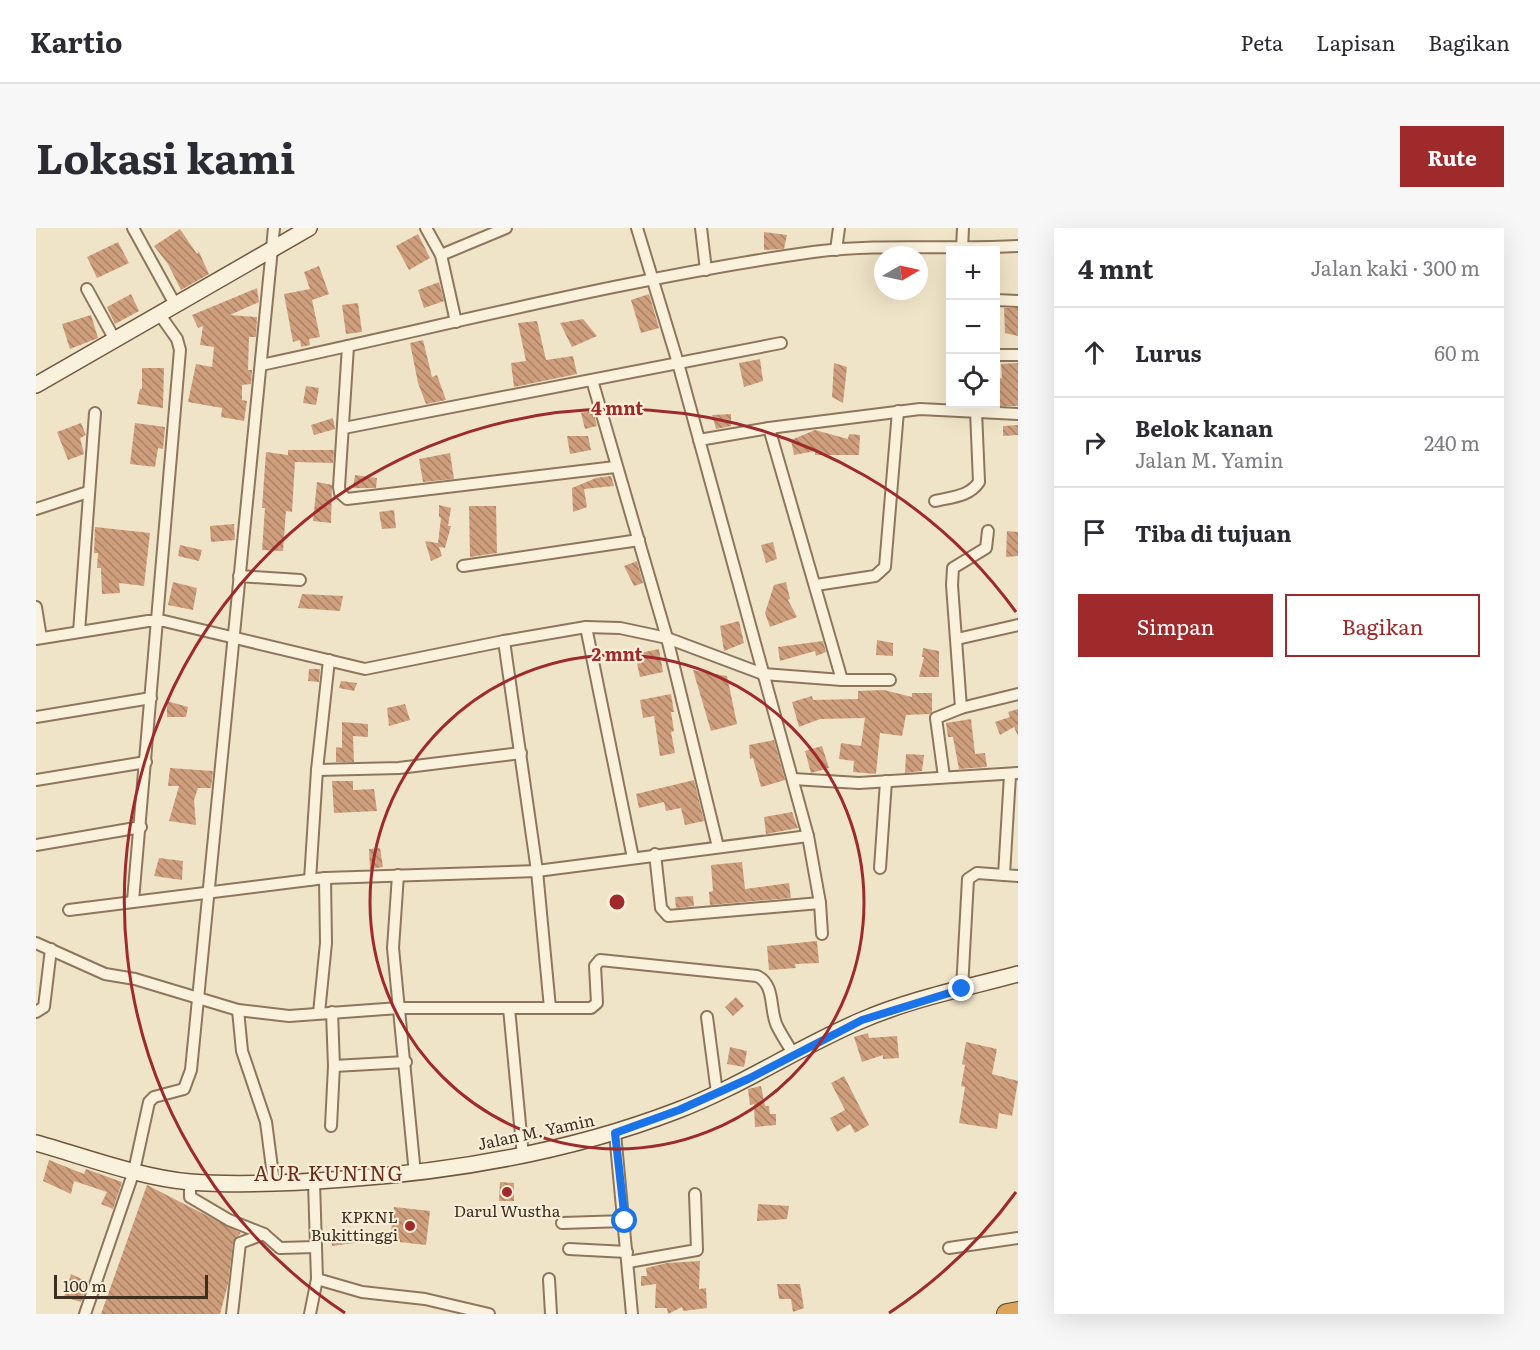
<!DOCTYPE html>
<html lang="id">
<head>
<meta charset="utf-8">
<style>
	:root { --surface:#fff; --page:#f7f7f7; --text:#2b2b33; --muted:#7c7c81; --line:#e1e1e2; --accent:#9e2a2b }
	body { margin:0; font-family:Literata,serif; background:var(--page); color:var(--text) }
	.controls { position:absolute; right:18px; top:18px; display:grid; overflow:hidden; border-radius:0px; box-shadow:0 6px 24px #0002 }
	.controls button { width:54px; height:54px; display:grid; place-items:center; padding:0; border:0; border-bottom:2px solid var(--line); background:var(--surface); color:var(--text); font:30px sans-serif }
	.compass { position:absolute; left:838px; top:18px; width:54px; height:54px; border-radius:50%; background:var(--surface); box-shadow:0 6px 24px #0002; rotate:81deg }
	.scale { position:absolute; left:18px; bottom:15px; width:154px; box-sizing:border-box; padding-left:6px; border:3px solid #3d2e20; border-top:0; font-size:16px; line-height:21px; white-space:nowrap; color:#3d2e20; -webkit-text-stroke:4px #f7eed8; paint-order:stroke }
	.stop { position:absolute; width:18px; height:18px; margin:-14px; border:4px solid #1a73e8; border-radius:50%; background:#fff }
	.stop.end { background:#1a73e8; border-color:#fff; box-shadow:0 2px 6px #0008 }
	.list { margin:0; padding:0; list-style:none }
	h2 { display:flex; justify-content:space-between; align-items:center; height:78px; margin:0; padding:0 24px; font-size:26px }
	h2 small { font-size:20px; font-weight:400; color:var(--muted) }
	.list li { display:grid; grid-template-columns:39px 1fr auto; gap:18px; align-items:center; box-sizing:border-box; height:90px; padding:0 24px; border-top:2px solid var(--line) }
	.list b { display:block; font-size:22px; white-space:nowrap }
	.list p { margin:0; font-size:20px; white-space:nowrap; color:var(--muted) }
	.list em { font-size:20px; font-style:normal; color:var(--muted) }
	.actions { display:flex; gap:12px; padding:18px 24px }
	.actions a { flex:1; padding:14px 0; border:2px solid var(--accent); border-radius:0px; text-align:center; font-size:21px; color:var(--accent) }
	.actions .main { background:var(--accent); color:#fff }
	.icon { flex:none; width:33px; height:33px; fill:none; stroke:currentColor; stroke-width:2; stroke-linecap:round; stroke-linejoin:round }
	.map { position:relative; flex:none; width:982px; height:1086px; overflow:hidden; border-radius:0px }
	header { display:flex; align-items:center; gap:36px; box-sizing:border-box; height:84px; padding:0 30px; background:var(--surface); border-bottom:2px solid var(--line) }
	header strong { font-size:28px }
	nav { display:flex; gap:33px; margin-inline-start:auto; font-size:21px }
	.intro { display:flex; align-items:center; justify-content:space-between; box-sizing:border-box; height:144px; padding:0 36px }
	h1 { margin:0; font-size:42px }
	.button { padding:15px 27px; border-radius:0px; background:var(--accent); color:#fff; font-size:21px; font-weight:700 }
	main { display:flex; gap:36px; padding:0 36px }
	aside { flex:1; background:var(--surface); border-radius:0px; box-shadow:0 6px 24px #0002 }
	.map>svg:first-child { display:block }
	.building { fill:url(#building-back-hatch) }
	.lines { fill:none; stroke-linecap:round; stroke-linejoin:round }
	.street-casing { stroke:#8d765c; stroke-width:14 }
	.secondary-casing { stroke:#6f573f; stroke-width:18 }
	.highway-casing { stroke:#5b4430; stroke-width:22 }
	.street { stroke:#faf1dc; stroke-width:10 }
	.secondary { stroke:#faf1dc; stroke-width:15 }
	.highway { stroke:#e0a458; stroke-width:20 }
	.route { stroke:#1a73e8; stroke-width:8 }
	.ring { fill:none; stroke:#9e2a2b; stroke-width:3 }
	.poi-dot { fill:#9e2a2b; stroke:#f7eed8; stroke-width:2 }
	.labels { text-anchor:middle; stroke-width:4.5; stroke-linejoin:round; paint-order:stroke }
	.street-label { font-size:16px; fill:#3d2e20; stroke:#f7eed8 }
	.poi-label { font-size:16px; fill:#3d2e20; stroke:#f7eed8 }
	.quarter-label { font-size:20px; letter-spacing:1.5px; fill:#6b2e1e; stroke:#f7eed8 }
	.centre { fill:#9e2a2b; stroke:#f7eed8; stroke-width:3 }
	.ring-label { font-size:18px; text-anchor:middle; font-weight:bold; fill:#9e2a2b; stroke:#f7eed8; stroke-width:4.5; stroke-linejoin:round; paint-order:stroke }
</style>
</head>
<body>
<header>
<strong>Kartio</strong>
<nav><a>Peta</a><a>Lapisan</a><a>Bagikan</a></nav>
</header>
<div class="intro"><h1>Lokasi kami</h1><a class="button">Rute</a></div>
<main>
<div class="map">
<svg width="982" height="1086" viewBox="0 0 982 1086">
	<defs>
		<pattern id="building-back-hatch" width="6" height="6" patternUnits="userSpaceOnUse" patternTransform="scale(1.5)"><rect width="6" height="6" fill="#cf9f7d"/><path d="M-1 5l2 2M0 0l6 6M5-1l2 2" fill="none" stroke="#a98266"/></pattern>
	</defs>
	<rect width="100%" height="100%" fill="#f0e4c8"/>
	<!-- building -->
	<g class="building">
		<path d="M144,1L161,26L163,24L173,46L145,62L132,36L118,18Z"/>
		<path d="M728,4L751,7L748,21L728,22Z"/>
		<path d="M382,6L394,30L373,42L360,18Z"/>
		<path d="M82,14L93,35L61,50L51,29Z"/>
		<path d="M283,38L293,66L276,72L284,109L273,111L274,117L265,119L264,112L257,114L248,66L274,61L268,44Z"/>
		<path d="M403,54L408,73L388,80L382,62Z"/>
		<path d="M221,60L223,74L194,87L221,89L220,109H213L212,142H216L215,156L206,157V172L211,173L208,193L185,189L186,180L152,174L160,136L176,139L178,119L164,117L167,98L162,100L156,87Z"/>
		<path d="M95,66L103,83L79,96L71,79Z"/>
		<path d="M613,66L623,100L605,105L595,72Z"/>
		<path d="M322,75L326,104L310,106L306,77Z"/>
		<path d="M968,80H982V108L969,105Z"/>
		<path d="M55,87L62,110L34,121L26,96Z"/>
		<path d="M547,91L561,108L536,119L524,95Z"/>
		<path d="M501,93L510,132L537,128L541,146L478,159L475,135L490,133L482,95Z"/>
		<path d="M387,112L396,149L401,147L410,172L390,176L382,155L374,115Z"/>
		<path d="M724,131L727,153L708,159L703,135Z"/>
		<path d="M798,135L811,139L807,175L796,169Z"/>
		<path d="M982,135V178H963L962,151L966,150L965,136Z"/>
		<path d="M106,140H128L127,180L101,176L104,161H106Z"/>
		<path d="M270,158L283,160L280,177L267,175Z"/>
		<path d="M557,182L561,198L549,201L545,185Z"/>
		<path d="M695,186V198L680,201L676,187Z"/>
		<path d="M297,190L299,201L278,207L275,197Z"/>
		<path d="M45,195L50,207L44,210L48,226L32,232L21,204Z"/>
		<path d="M99,195L129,199L127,221L122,220L119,239L94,236Z"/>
		<path d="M982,197V207L967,208V198Z"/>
		<path d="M779,202L812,211L813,206L824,207L823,227H779V223L758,227L755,212Z"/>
		<path d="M531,208H552L555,222L534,226Z"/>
		<path d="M252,222H298L297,235L259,234L256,284L250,283L247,323L226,322L229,280H226L230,224L252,227Z"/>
		<path d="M414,225L418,251L387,254L383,231Z"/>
		<path d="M319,247L341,250L340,260H317Z"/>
		<path d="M575,248L578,258L548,261L551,279L537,284L536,260L560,250Z"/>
		<path d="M281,254L296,257L295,295L277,293Z"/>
		<path d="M403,277L415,280L412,298H415L409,320L403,319L406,328L395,333L389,313L402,315L405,290L403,289Z"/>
		<path d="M433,278H460L461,325L434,329Z"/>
		<path d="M358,282L360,300L346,301L343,284Z"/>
		<path d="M198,296L199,312L175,314L174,298Z"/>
		<path d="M59,299L114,305L108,358L83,355L84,365L66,366L65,340H61L62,325H58Z"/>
		<path d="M971,303L982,304V328L970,329Z"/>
		<path d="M737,314L741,331L730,335L725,317Z"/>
		<path d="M144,317L166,322L163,333L142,328Z"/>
		<path d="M601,333L607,355L598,358L588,338Z"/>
		<path d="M137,354L161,360L157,382L132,377Z"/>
		<path d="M750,354L754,371L752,372L761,389L734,399L729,385L738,357Z"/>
		<path d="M266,366L307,368L304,383L262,380Z"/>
		<path d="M703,393L708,415L688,423L684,398Z"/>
		<path d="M841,412L857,415V428L840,427Z"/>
		<path d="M787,413L790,424L780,428L779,423L744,433L742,419Z"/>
		<path d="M887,420L903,423V449H883L888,429H886Z"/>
		<path d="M623,421L627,444L604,449L599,426Z"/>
		<path d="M273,441H284L283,454L272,453Z"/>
		<path d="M657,442L691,448L701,496L675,503Z"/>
		<path d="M305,453L321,455L318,463L303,460Z"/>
		<path d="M848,462L876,469V465H896V484L894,486L870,487L866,508L844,505L840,546L817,544L818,533L803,531L805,515L825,518L829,490L784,491L763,499L756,474L776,468L777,472L822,471V463Z"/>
		<path d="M635,466L638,484H635L638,503L635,504L639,525L624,528L618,488L607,490L604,472Z"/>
		<path d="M131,473L152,479L150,489H131Z"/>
		<path d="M369,476L374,492L353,498L351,480Z"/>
		<path d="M982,481V508L978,499L964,507L959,494L974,489L972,484Z"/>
		<path d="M935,491L939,526L949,525L951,539L923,541L917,509H912L910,495Z"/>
		<path d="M306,494L332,496V509L317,508L318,534H300V519L306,520Z"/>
		<path d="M738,512L749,552L725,559L717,530L714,531L713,517Z"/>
		<path d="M786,518L793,540L775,545L769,523Z"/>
		<path d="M870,526L888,527L886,543L869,545Z"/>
		<path d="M134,540L177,543L175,560H162L158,572L160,597L133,593L143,558H132Z"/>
		<path d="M658,552L668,593L649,597L645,580L630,583L628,574L603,580L600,566Z"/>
		<path d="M296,553H317V562L338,561L341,583L298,585Z"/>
		<path d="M756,584L762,600L730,606L728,589Z"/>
		<path d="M344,620L347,639L334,641L333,621Z"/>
		<path d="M123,630L147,633L146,652L118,648Z"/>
		<path d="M706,634L709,661L753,655L755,670L674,677L673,664L677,663L675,637Z"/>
		<path d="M657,668L658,678L640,680L639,669Z"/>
		<path d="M781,713L783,735L759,736L760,740L733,742L731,718Z"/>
		<path d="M700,769L708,778L697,788L689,779Z"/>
		<path d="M832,805L833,810L861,808L863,830L847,831V827L826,834L818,809Z"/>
		<path d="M930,814L961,821L956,846L982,853L976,888L963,885L961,901L923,895L929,859L925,858L929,837L926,836Z"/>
		<path d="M694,819L711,823L708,839L691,836Z"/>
		<path d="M808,848L833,897L819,905L814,896L801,904L794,890L809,882L795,855Z"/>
		<path d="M725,858L729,878H733L734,886H740V897L719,899L718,876L714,877L712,861Z"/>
		<path d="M13,932L48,946L50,941L86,954L77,981L65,976L71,964L38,953L35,966L7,953Z"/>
		<path d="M464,954L478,955V973H463Z"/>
		<path d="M111,957L205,1005L197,1014L192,1056L184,1086H65Z"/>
		<path d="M722,976L753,978L751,991L721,993Z"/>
		<path d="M358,979L394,983L390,1017L354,1013Z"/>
		<path d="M316,1005L318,1015L296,1018L294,1006Z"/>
		<path d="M664,1033L663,1061L670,1060L671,1080L647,1083L646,1079L632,1086L631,1080H619L620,1056L605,1058V1048H611L610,1040L631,1035Z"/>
		<path d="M35,1046L52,1054L45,1074L28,1069Z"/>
		<path d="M741,1056H764L768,1080L757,1084L755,1071H743Z"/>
	</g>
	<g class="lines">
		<defs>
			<g id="street">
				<path d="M97,0L140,78"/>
				<path d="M390,0L405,27L420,94"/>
				<path d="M601,0L642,135L772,608L784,675L786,706"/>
				<path d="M665,0L670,42"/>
				<path d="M926,21L927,0"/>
				<path d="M800,22L803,0"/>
				<path d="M405,27L470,0"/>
				<path d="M51,61L79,112"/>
				<path d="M960,72L982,73"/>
				<path d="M312,118L303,259L304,265L311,271L579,239"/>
				<path d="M960,127H982"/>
				<path d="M225,137C408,98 591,50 777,24C845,15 914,22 982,18"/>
				<path d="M556,152L631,410L682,619"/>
				<path d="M308,200L745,115"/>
				<path d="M733,200L806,452"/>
				<path d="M663,212L733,200L884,181L982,186"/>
				<path d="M899,273C915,269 933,269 943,254L940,183"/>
				<path d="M0,281L52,264"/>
				<path d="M427,338L603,312"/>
				<path d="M203,348L264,352"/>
				<path d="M780,357L839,348L849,339L862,183"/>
				<path d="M0,379L5,410"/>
				<path d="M550,399L597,630"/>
				<path d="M43,404L59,185"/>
				<path d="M0,411L112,393H128L329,441L468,413L550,399L584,400L631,410L727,446L806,452H854"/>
				<path d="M921,411L982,397"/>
				<path d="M468,413L501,643L514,780"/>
				<path d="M925,480L916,357L917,340L950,320L952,303"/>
				<path d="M0,489L115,470"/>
				<path d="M281,542L363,540L485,525"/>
				<path d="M974,547L968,647L982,648"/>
				<path d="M908,549L900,490L925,480L982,466"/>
				<path d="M757,551L823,555L982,545"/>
				<path d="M0,552L110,534"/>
				<path d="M0,617L105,599"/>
				<path d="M619,626L625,680L632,688L784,675"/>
				<path d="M844,640L850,553"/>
				<path d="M362,647L357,720L379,946"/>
				<path d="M274,652L281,542L293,432"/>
				<path d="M97,673L144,122L141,111L124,87"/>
				<path d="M33,682L289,650L501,643L772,608"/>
				<path d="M0,715L69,746L99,751L202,782L253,788L363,780H555L561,775L559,738L564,732L721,748C740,757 733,782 741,798C746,808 752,817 758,827"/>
				<path d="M926,761L932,651L941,645L968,647"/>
				<path d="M473,780L487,928"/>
				<path d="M202,782L206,823L230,894L238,955"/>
				<path d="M0,784L8,779L15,721"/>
				<path d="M283,785L290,715L289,650"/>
				<path d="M671,789L681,865"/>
				<path d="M298,838L370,834"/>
				<path d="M295,898L298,838L296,784"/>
				<path d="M579,905L596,1086"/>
				<path d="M154,954V969L193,992L228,1006"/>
				<path d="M526,995L589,993"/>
				<path d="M913,1020L982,1010"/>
				<path d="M533,1021L591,1024"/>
				<path d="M592,1034L661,1022L659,966"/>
				<path d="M281,1051L326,1064L389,1071L453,1086"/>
				<path d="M513,1051L515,1086"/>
				<path d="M49,1086L98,943L113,874L118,869L148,861L155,842L238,0"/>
				<path d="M196,1086L204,1015L228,1006L244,1020L280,1019"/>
				<path d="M274,1086L281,1051L278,954"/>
			</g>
			<g id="secondary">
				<path d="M0,157L273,0"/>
				<path d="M0,915C50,929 102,949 154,954C205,958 258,955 309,951C422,943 533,924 640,883C704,859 761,820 824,793C874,771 930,760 982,746"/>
			</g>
			<path id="highway" d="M971,1086L982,1084"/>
		</defs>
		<!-- street casing -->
		<use href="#street" class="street-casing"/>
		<!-- secondary casing -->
		<use href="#secondary" class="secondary-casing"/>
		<!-- highway casing -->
		<use href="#highway" class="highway-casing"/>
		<!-- street -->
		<use href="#street" class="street"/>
		<!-- secondary -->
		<use href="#secondary" class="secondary"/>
		<!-- highway -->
		<use href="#highway" class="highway"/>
	</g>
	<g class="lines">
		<!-- route -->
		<path class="route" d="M589,993L579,905L643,882L712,851L826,792L926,761"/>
	</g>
	<!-- distance rings -->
	<g class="ring">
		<circle cx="581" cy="674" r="247"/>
		<path d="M980 964A493 493 0 0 1 853 1085M309 1085A493 493 0 1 1 980 384"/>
	</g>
	<!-- markers -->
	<g class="poi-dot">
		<circle cx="471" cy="964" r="6"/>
		<circle cx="374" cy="998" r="6"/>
	</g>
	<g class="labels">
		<!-- street labels -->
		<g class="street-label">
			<text transform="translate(500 904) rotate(-12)" y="6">Jalan M. Yamin</text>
		</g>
		<!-- poi labels -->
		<g class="poi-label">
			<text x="471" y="989">Darul Wustha</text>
			<text x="362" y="995" text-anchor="end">KPKNL<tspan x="362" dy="18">Bukittinggi</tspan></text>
		</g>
		<!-- quarter labels -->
		<g class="quarter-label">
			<text x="293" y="953">AUR KUNING</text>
		</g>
	</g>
	<circle cx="581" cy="674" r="9" class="centre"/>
	<g class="ring-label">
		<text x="581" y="187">4 mnt</text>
		<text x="581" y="433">2 mnt</text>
	</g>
</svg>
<div class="controls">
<button>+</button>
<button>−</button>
<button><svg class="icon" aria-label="locate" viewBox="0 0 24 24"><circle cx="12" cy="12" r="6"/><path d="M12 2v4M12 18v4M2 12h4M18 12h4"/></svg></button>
</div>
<svg class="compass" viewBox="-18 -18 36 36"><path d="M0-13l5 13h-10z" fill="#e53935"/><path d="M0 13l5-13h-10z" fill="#7c7c81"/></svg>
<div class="scale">100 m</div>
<div class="stop" style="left:589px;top:993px"></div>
<div class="stop end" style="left:926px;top:761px"></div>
</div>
<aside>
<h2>4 mnt<small>Jalan kaki · 300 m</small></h2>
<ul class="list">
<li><svg class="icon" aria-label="ahead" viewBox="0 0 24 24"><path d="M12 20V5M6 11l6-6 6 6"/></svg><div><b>Lurus</b></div><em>60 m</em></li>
<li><svg class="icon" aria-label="right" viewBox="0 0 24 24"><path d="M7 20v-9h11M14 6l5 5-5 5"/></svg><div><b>Belok kanan</b><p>Jalan M. Yamin</p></div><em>240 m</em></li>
<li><svg class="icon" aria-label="arrive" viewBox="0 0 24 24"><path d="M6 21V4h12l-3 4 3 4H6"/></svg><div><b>Tiba di tujuan</b></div></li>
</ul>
<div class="actions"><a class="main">Simpan</a><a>Bagikan</a></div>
</aside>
</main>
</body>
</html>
